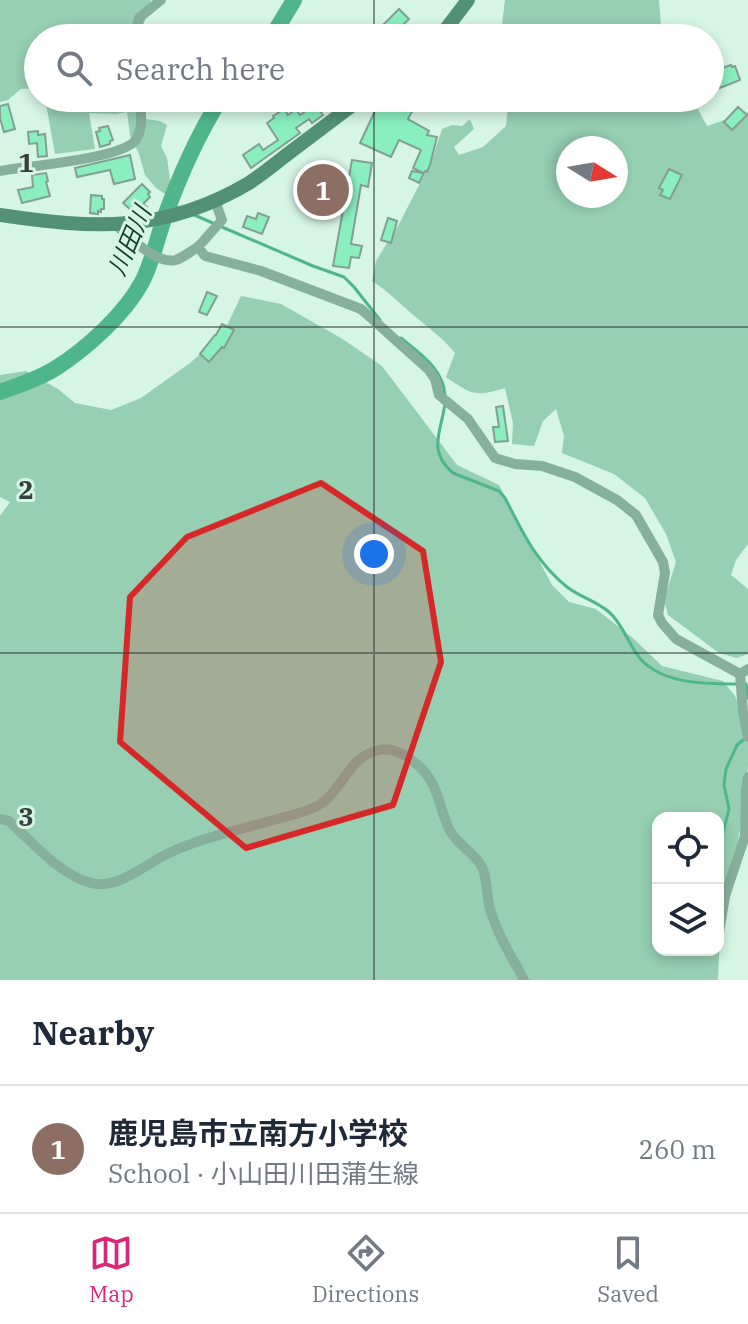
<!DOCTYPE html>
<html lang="en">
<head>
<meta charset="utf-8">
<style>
	:root { --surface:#fff; --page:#f2f2f3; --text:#1f2937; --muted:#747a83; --line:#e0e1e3; --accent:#db2777 }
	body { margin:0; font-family:"IBM Plex Serif","Noto Sans JP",serif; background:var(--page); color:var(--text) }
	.controls { position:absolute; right:24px; bottom:24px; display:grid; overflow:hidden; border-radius:16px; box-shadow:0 4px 12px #0003 }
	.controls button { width:72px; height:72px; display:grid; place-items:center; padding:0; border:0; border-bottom:2px solid var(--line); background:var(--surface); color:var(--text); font:40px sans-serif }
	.compass { position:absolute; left:556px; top:136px; width:72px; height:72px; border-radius:50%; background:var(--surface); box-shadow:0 4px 12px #0003; rotate:101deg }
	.you { position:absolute; left:374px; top:554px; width:28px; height:28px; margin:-20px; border:6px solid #fff; border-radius:50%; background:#1a73e8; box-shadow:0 0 0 12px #1a73e833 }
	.badge { display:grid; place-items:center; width:52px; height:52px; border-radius:50%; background:var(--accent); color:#fff; font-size:26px; font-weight:700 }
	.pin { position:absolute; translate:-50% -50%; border:4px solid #fff; box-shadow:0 2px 8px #0006 }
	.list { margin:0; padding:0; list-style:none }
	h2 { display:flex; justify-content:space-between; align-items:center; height:104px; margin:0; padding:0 32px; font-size:34px }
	h2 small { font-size:26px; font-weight:400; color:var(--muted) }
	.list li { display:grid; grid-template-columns:52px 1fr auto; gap:24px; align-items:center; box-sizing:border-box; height:128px; padding:0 32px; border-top:2px solid var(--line) }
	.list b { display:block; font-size:30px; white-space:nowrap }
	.list p { margin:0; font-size:26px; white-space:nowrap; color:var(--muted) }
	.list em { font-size:26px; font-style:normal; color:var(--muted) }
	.icon { flex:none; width:44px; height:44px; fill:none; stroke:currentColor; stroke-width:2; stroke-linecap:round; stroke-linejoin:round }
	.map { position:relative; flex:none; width:748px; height:980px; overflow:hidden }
	.search { position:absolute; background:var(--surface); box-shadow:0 4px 12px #0003; left:24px; right:24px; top:24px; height:88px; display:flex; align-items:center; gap:20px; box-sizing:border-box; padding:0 28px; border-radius:44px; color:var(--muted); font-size:30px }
	.sheet { height:232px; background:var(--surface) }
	nav { display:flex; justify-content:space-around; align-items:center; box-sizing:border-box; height:112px; border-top:2px solid var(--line); background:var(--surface); font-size:22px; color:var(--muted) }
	nav a { display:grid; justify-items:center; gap:4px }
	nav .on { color:var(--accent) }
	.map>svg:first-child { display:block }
	.green { fill:#96cfb2; fill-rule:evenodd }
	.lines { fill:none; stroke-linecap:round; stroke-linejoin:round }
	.stream { stroke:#4fb689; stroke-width:3 }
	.river { stroke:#4fb689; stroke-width:16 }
	.building { fill:#89efbf; stroke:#829f90; stroke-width:2 }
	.minor { stroke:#87b09b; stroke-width:10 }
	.secondary { stroke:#529174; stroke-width:14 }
	.marked { fill:#d62828; fill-opacity:0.2; stroke:#d62828; stroke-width:6; stroke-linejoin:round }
	.grid { fill:none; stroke:#34403a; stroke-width:2; stroke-opacity:0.55 }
	.labels { text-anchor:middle; stroke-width:6; stroke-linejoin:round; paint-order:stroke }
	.water-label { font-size:24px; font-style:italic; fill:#133f2c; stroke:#d6f5e5 }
	.grid-label { font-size:26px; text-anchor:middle; font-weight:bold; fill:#34403a; stroke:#d6f5e5; stroke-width:6; stroke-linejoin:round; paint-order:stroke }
</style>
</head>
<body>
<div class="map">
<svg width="748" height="980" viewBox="0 0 748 980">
	<rect width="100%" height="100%" fill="#d6f5e5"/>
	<!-- green -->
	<g class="green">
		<path d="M0,0H151L141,33V38H38V88L21,89L8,100L0,102Z"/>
		<path d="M505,0H659L662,38H502L501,32Z"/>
		<path d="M45,98H141L146,119L160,121L167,125L161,146L167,158L171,186L165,194L156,188L145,175L139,154L130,135L127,112L116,114L89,113L95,149L55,154Z"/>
		<path d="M509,98H692L707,126L748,112V544L736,560L731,575L748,589V654L737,658L719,653L668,615L664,600L676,562L666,534L645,498L614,474L562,453L564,436L556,409L543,421L534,446L512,444L513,423L505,388C474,397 472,395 446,377L455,353C443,338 431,330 417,318C401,305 389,292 372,281L376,261L399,224L432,160L442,129L452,125L462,126L470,119L474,129L454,147L459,155L483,147L506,126ZM568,148H616V196H568Z"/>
		<path d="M241,296L281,304L341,338L382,366L457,465L499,485L552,585L569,602L596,609L634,639L662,666L723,681L735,696L748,728V766L739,836L720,937L718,980H0V516L10,502L0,497V375L26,371L58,389L75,403L111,410L141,398L190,363L223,334ZM658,818H718V950H658Z"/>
	</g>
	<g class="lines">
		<!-- stream -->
		<g class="stream">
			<path d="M169,204L178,208"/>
			<path d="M192,214L215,224"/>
			<path d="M222,227L313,266L344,277L354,287L380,320"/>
			<path d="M401,338C420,354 444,369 445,396"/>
			<path d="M445,404C441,432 427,451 453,473L499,491L505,498C523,533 536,562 567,587C580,597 596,601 609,612C621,622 627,640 636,653C656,684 704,684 737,684"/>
			<path d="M744,684H746L748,698"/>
			<path d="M718,853L729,809L724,785L726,769L737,745L743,740"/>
		</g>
		<!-- river -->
		<g class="river">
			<path d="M271,38L294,0"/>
			<path d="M0,392C19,385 39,379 56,368C86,349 125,314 142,282C152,263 157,239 164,219C179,177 197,136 221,98"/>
		</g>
	</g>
	<!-- building -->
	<g class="building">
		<path d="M399,9L409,19L390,38H384L377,31Z"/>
		<path d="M731,65L732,67L735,66L740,80L720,88L713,71Z"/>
		<path d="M381,98H393L414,108L408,119L429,131L427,135L437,137L430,165L427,172L425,171L419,183L409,178L412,171L423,173L413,168L421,150L399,140L391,157L360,143Z"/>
		<path d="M319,102L323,109L320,111L323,115L312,123L309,119L296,128L300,133L251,168L243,155L259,144L263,150L278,140L267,123L274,118L273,116L284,109L288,115L296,109L300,115Z"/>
		<path d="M8,104L15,129L4,132L0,118V106Z"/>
		<path d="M738,107L747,115L732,130L724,122Z"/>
		<path d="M108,126L113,140L110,141V144L100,147L96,132L100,131L99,128Z"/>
		<path d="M38,131V135L45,134L47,156L38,157L37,143L29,144L28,132Z"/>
		<path d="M130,155L135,179L114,184L110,170L77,177L75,168Z"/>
		<path d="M352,160L372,163L368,187L361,185L351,244L362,246L359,258L351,257L349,268L333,266Z"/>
		<path d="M669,169L682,175L670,199L660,195L663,190L659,188Z"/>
		<path d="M46,173L48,181L46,182L50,196L22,203L18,190L33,187L32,175Z"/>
		<path d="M142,184L150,192L148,194L150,197L143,204L147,207L144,211L133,212L123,203Z"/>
		<path d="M91,195L102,196V199H104V209H101V212L98,211V214L90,213Z"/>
		<path d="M258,213L269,217L262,234L243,227L247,216L256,219Z"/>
		<path d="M388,218L397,221L391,243L381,240Z"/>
		<path d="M207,292L217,296L207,315L199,312Z"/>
		<path d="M222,324L234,330L224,348L222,347L209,362L200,354L215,335H216Z"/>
		<path d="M503,406L508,441L495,442L493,427H499L496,407Z"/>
	</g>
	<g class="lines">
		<!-- minor -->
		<g class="minor">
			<path d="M134,38L139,18L161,0"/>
			<path d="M0,171C27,166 119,159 135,141C144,130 141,111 139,98"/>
			<path d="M215,201L222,220L198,247L205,256L261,271L361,309L428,369L435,379L439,395L468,419L495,458L515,464L542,466L575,477L617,500L636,515L663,562L665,573L658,615L662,623L676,639L740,674L748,669"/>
			<path d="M116,225C129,237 157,265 176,260C184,257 191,251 198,247"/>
			<path d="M740,674L743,712L748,737"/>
			<path d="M0,819L9,821C32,842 60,875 91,883C118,890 145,864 169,853C201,838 239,830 273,820C289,816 305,813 319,805C342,791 348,759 375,751C389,746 403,753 414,762C440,782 437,804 450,831C458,845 475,853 482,867C488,881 486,895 490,909C497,934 512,957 524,980"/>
			<path d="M718,939L725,896L745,836L746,791L748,777"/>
		</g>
		<!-- secondary -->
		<g class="secondary">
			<path d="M439,38L468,0"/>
			<path d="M0,215C94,229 165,233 249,183C263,174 276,163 289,153C313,135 338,116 362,98"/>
		</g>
	</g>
	<!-- marked area -->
	<path class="marked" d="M321,483L423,551L441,662L393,805L246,848L120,742L130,597L187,537Z"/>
	<!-- grid -->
	<path class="grid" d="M374,0V38M374,98V980M0,327H748M0,653H748"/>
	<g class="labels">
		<!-- water labels -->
		<g class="water-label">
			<text transform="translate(130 241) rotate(-67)" y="8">川田川</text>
		</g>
	</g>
	<g class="grid-label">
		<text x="26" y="172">1</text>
		<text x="26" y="499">2</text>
		<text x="26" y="826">3</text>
	</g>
</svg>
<div class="controls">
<button><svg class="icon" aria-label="locate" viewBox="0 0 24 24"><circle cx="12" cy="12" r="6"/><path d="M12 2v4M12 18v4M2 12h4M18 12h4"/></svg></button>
<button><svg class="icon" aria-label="layers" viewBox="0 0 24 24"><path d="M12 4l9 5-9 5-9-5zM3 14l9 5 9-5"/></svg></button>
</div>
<svg class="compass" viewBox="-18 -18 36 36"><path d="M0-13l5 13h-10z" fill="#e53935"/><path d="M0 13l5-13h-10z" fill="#747a83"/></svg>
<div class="you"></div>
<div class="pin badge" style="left:323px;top:190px;background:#8d6e63">1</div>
<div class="search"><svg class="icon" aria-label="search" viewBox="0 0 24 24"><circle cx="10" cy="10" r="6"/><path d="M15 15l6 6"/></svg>Search here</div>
</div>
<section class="sheet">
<h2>Nearby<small></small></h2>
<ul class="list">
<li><span class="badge" style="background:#8d6e63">1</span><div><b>鹿児島市立南方小学校</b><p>School · 小山田川田蒲生線</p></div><em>260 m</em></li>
</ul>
</section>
<nav>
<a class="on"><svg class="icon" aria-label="map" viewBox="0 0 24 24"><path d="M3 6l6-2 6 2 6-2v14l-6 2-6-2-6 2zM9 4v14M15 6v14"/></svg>Map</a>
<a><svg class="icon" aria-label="directions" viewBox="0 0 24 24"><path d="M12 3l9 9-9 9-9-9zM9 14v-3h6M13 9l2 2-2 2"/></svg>Directions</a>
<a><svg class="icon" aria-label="saved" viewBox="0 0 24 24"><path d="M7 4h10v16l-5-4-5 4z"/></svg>Saved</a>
</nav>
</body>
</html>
